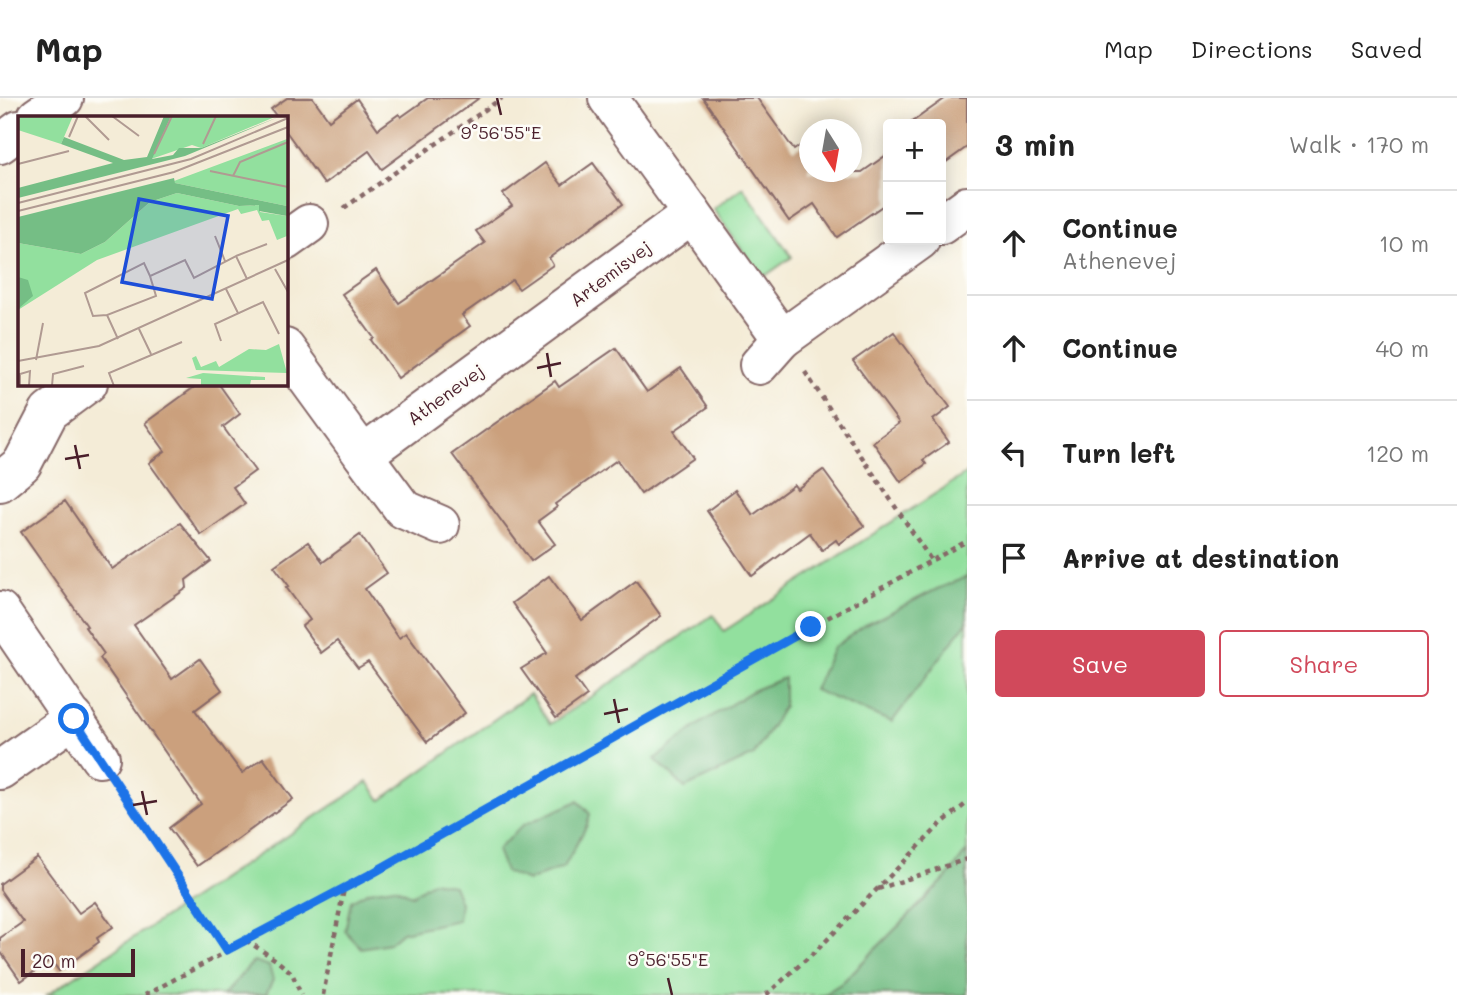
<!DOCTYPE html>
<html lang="en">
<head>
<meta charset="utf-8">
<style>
	:root { --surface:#fff; --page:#f2f2f2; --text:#222; --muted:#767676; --line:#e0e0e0; --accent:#d1495b }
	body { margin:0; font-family:Mali,sans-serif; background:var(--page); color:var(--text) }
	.controls { position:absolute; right:21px; top:21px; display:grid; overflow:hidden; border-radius:7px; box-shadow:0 4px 18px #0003 }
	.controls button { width:63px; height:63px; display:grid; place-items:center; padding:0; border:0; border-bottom:2px solid var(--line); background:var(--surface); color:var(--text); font:35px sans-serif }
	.compass { position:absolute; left:799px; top:21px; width:63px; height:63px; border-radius:50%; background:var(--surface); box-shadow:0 4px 18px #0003; rotate:169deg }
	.scale { position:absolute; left:21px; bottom:18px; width:114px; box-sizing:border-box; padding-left:7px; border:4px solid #4a1f2b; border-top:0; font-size:19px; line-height:24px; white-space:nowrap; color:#4a1f2b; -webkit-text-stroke:5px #fdfcf7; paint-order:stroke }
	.stop { position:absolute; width:21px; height:21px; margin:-16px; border:5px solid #1a73e8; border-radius:50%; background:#fff }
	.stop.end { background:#1a73e8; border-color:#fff; box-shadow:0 2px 7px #0008 }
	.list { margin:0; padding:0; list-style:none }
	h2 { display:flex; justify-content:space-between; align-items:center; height:91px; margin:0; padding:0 28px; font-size:30px }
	h2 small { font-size:23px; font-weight:400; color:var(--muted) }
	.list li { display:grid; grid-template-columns:46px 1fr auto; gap:21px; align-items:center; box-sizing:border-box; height:105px; padding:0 28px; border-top:2px solid var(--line) }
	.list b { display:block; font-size:26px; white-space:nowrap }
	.list p { margin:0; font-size:23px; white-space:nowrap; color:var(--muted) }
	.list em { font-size:23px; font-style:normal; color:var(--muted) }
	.actions { display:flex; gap:14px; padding:21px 28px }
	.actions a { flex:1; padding:16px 0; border:2px solid var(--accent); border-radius:7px; text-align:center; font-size:24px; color:var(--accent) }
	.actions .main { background:var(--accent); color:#fff }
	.icon { flex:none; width:38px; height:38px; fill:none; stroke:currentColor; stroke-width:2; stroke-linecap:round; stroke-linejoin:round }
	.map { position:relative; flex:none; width:967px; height:897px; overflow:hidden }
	header { display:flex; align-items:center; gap:42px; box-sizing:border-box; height:98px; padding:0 35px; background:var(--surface); border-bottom:2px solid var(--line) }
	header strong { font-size:33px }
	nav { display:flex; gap:38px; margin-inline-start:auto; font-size:24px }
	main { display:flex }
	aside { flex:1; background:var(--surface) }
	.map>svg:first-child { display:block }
	.green { fill:#92e09e; stroke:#6e8064; stroke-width:2 }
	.forest { fill:#75be85; stroke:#606e58; stroke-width:2 }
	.building { fill:#cba07d }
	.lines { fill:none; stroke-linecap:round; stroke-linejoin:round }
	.minor-casing { stroke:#866767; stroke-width:42 }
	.path { stroke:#866767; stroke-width:4.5; stroke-dasharray:5 5; stroke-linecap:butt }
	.minor { stroke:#fff; stroke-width:38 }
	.route { stroke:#1a73e8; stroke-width:9 }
	.ticks { fill:none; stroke:#4a1f2b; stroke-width:2.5 }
	.labels { text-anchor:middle; stroke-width:5; stroke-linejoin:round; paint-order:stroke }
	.street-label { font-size:18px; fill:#4a1f2b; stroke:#fdfcf7 }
	.inset-road { fill:none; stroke:#b09a92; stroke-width:2 }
	.view { fill:#1d4ed8; fill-opacity:0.15; stroke:#1d4ed8; stroke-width:3.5 }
	.inset-edge { fill:none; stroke:#4a1f2b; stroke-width:3.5 }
	.ticks-label { font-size:18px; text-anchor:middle; fill:#4a1f2b; stroke:#fdfcf7; stroke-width:5; stroke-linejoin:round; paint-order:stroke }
</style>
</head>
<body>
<header>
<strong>Map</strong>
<nav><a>Map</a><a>Directions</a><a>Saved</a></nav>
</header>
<main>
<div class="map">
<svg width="967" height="897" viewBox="0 0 967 897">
	<rect width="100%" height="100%" fill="#fdfcf7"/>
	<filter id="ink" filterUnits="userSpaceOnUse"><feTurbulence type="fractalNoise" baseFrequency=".0143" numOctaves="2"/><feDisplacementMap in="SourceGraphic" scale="14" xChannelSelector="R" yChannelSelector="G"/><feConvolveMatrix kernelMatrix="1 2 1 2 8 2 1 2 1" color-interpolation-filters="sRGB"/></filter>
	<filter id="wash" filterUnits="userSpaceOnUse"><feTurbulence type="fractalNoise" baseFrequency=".00686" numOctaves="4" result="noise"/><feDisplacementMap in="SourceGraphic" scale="28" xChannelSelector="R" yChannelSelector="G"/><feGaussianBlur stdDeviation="1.57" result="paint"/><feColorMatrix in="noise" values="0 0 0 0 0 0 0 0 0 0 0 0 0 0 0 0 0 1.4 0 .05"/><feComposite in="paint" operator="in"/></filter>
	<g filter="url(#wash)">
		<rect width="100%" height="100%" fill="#f4ecd7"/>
		<!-- green -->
		<g class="green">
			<path d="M743,89L792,159L762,180L713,111Z"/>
			<path d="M967,375V753L949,777L842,885L823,897H47L368,684L381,702L530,596L550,626L713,517L724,533Z"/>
		</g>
		<!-- forest -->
		<g class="forest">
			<path d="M967,479V524L892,624L814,592L833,550L865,527L937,491Z"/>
			<path d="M784,580V608L754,657L685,690L655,661L701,625L754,592Z"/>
			<path d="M578,703L590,716L587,727L564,769L528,783L505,774L497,752L523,727Z"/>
			<path d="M967,753V897H823L842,885L949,777Z"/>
			<path d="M433,783L453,787L460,805L458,822L402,834L389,845L361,850L345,833L351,803L369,793L394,789L412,797Z"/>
			<path d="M254,863L269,868L273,882L266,896L223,897Z"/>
		</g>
		<g id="blocks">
			<!-- building -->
			<g class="building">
				<path d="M287,0H313L329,22L357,1L378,31L399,16L401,19L428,0H479L382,71L369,53L324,86L285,32V19H277L271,11Z"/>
				<path d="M703,0H757L794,52L809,42V74H862L888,56V104L837,139L814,106L789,123Z"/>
				<path d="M946,0H967V49L942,67L941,65V26H914L912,24Z"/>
				<path d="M545,65L562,87L593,65L623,106L549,160L553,167L519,191L512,182L462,217L470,228L398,280L371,242L374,240L342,196L376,172L399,205L485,145L476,133L512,108L503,96Z"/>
				<path d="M894,234L950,309L933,322L949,344L923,362L926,366L901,384L873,344L899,325L853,263Z"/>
				<path d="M616,250L647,294L681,270L708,309L674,333L693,360L641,396L617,362L555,406L557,409L538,423L555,446L531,463L452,356L555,283L559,289Z"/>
				<path d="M200,285H218L240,316L223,329L255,373L233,389L245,406L201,437L149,365L165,353L145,325Z"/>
				<path d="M823,372L864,428L839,446L836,442L822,452L810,435L752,478L707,413L735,392L753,417L794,387L797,391Z"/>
				<path d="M65,403L112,471L180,425L211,463L186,482L187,490L134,527L172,581L200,561L222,592L195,612L242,675L263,660L293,701L231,746L230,745L197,768L169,730L201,706L100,560L104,556L85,529L87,528L21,434Z"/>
				<path d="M360,437L387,475L365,491L399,540L406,535L465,615L427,644L368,564L358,570L337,543L321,555L302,528L310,522L286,489L289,488L274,468L308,444L323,464Z"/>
				<path d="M549,478L582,522L636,483L661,518L575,581L587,598L556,620L521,571L547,555L512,505Z"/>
				<path d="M37,759L79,815L95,804L113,829L97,840L99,844L59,873L51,862L21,883L0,853V840L23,824L0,792V786Z"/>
			</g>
		</g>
	</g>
	<g filter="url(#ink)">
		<use href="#blocks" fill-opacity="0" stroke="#866767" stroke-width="2"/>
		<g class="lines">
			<defs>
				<g id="minor">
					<path d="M37,19L64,0"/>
					<path d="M0,46L19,32"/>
					<path d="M692,116L782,241L920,142"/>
					<path d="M941,127L967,108"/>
					<path d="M285,143L309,126"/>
					<path d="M285,250L363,357L692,116L608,0"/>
					<path d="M759,267L782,241"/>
					<path d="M363,357L403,411L440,427"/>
					<path d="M0,384L22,366L49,314L88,285"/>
					<path d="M0,513L100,660"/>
					<path d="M0,672L74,620"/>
				</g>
			</defs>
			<!-- minor casing -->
			<use href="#minor" class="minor-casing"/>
			<!-- path -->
			<g class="path">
				<path d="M344,110L502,0"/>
				<path d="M805,274L931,462"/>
				<path d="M120,690L227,852"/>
				<path d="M878,791L967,761"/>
				<path d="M246,842L276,862L292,875L301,897"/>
				<path d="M145,897L371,777L811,529L967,443"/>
				<path d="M323,897L344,791"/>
				<path d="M766,897L820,849L942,725L967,705"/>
			</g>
			<!-- minor -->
			<use href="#minor" class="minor"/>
		</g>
	</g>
	<g class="lines" filter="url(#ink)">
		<!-- route -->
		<path class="route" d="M74,621L227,852L371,776L811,529"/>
	</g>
	<!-- ticks -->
	<path class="ticks" d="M497,0L501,17M547,255L551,279M537,270L561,265M75,347L80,371M65,361L89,357M614,601L619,625M604,616L628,611M142,693L147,717M133,707L157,703M668,880L672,897"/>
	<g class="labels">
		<!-- street labels -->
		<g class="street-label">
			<text transform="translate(611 176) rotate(-37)" y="6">Artemisvej</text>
			<text transform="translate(446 297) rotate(-36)" y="6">Athenevej</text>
		</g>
	</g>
	<!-- overview -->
	<g transform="translate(18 18)">
		<rect width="270" height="270" fill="#f4ecd7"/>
		<path d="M0,0H55L43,28L0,14ZM153,0H259L183,32L174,29L133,43ZM269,23V90L157,67L156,65ZM159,77L221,90L242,89V96L269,100V120L259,124L251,104L244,105L239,94L223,98L220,93L79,144L0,194V127L63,138L87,126L132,86ZM261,228L269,257L178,254L174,242L178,240L183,251L198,245L201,251L231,233L248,234ZM185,257L247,261V264H233L232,269L183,270V263L168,262Z" fill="#92e09e"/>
		<path d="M146,0H153L134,43L155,39L161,32H183L263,0L167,40L0,82V72L95,47L43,28L46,21L106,44L129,41ZM156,62L157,67L269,90V100L241,95V89L221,90L159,77L132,86L87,126L63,138L0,127V101ZM0,161L10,164L15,180L0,193Z" fill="#75be85"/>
		<path class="inset-road" d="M67,0L91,24M94,0L121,20M51,21L60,0M185,28L198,0M136,38L154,0M0,48L51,35M192,55L270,71M215,60L222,46L270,26M0,87L173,43L270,2M0,95L156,56L270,11M197,120L207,145M218,140L249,128M257,153L270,176M208,173L220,197M89,199L75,200L67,177L126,147L132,160M121,213L133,238M100,223L89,199L138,180L132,160L167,144L176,162L218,140L229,163M203,225L197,208L245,186L261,218M18,244L25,207M0,245L81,230L270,144M2,270V258L12,255L11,270M34,270L35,258L66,250M96,270L91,257L164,226"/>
		<path class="view" d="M121,83L210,100L194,183L104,166Z"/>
		<rect width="270" height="270" class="inset-edge"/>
	</g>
	<g class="ticks-label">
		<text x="501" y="41">9°56'55"E</text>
		<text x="668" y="868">9°56'55"E</text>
	</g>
</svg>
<div class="controls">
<button>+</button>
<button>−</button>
</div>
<svg class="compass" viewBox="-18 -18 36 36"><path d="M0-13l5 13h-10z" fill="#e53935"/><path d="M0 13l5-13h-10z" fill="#767676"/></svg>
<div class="scale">20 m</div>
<div class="stop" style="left:74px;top:621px"></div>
<div class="stop end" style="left:811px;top:529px"></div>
</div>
<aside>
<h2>3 min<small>Walk · 170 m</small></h2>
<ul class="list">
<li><svg class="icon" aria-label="ahead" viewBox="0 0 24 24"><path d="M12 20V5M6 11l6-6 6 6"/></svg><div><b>Continue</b><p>Athenevej</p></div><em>10 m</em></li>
<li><svg class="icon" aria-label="ahead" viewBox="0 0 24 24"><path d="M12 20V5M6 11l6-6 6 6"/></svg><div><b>Continue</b></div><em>40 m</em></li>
<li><svg class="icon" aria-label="left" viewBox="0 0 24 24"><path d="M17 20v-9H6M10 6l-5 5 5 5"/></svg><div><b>Turn left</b></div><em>120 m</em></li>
<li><svg class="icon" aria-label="arrive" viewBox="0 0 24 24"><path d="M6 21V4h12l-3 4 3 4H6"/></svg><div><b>Arrive at destination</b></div></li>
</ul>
<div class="actions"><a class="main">Save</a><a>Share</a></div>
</aside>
</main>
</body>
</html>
